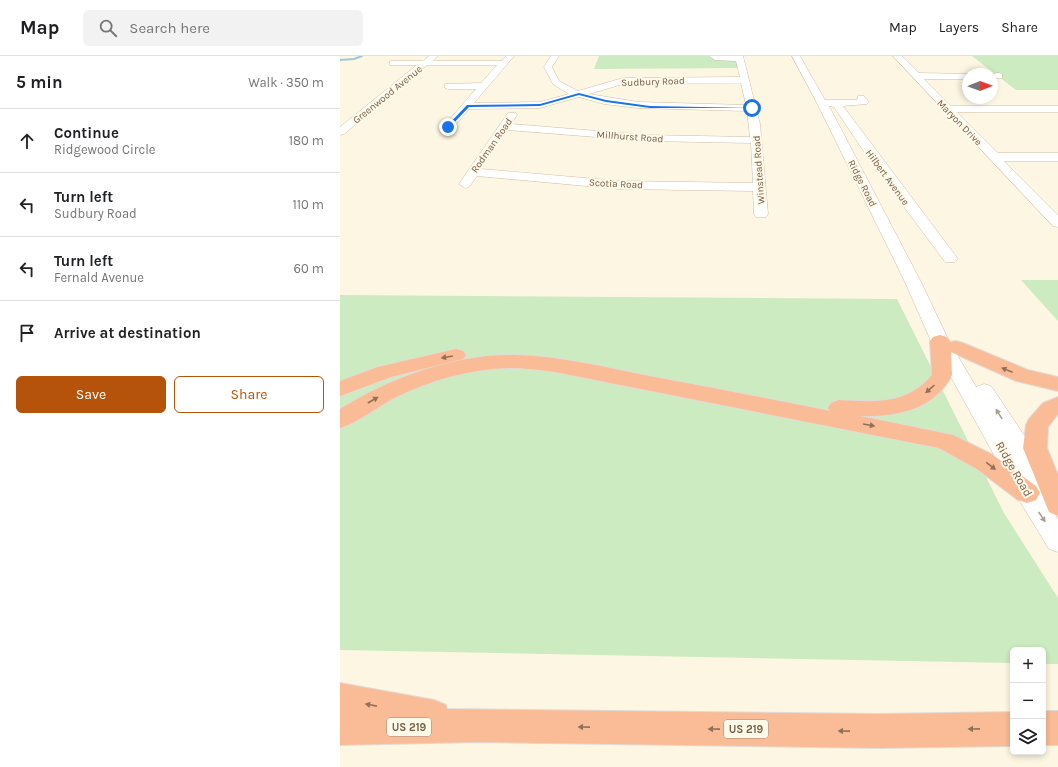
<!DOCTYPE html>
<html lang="en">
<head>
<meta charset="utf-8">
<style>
	:root { --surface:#fff; --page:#f2f2f2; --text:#202124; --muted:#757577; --line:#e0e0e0; --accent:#b45309 }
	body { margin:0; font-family:Karla,sans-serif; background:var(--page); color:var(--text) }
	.controls { position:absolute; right:12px; bottom:12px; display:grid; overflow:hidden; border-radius:6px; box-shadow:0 2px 6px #0003 }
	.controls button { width:36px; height:36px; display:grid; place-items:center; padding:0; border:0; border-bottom:1px solid var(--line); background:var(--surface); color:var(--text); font:20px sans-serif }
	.compass { position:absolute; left:622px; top:12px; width:36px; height:36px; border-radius:50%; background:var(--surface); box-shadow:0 2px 6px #0003; rotate:89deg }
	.stop { position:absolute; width:12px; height:12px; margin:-9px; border:3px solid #1a73e8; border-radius:50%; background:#fff }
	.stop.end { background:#1a73e8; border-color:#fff; box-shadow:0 1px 4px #0008 }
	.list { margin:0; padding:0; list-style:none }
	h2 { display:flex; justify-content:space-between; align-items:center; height:52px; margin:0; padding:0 16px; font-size:17px }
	h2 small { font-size:13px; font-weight:400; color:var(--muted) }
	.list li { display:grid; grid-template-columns:26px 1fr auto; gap:12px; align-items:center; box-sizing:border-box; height:64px; padding:0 16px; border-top:1px solid var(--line) }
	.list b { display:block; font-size:15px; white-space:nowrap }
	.list p { margin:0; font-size:13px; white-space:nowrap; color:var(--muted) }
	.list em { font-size:13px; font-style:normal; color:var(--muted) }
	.actions { display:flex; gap:8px; padding:12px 16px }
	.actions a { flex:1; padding:9px 0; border:1px solid var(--accent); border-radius:6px; text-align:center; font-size:14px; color:var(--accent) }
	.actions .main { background:var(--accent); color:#fff }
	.icon { flex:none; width:22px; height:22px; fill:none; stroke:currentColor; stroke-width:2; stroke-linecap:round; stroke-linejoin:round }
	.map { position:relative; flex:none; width:718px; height:711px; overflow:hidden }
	header { display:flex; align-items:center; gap:24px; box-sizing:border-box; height:56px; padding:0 20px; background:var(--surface); border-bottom:1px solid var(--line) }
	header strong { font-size:19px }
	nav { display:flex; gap:22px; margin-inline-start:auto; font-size:14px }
	.search { width:280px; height:36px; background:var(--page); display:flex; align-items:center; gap:10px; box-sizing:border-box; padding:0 14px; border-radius:6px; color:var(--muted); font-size:15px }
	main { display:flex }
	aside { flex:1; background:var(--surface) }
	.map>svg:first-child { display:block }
	.green { fill:#ccebc0 }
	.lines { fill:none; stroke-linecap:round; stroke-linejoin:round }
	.stream { stroke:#9bc9da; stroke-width:2 }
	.minor-casing { stroke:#cfbea8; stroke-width:1 }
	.highway-casing { stroke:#e1dbd7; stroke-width:2 }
	.minor { fill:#fff; fill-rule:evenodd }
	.highway { fill:#fabc96; fill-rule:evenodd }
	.oneway { fill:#907057 }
	.oneway2 { fill:#ad9e91 }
	.route { fill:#1a73e8 }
	.labels { text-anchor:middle; stroke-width:4; stroke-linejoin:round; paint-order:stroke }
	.far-street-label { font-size:10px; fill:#765d47; stroke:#fff9e9 }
	.shield { fill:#fff9e9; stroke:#9f8c78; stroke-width:1 }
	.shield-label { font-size:11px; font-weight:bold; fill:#765d47 }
	.street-label { font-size:12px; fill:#765d47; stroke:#fff9e9 }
</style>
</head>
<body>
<header>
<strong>Map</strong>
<div class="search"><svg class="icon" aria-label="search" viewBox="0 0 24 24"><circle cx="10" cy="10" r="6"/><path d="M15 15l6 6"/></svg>Search here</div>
<nav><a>Map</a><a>Layers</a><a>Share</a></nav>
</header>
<main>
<aside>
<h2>5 min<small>Walk · 350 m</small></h2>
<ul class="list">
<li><svg class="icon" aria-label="ahead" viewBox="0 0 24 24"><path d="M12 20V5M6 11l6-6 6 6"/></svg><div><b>Continue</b><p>Ridgewood Circle</p></div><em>180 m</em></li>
<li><svg class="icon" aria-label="left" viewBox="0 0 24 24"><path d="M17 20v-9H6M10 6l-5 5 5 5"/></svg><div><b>Turn left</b><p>Sudbury Road</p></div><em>110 m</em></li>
<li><svg class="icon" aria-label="left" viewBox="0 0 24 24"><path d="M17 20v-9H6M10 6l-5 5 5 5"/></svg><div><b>Turn left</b><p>Fernald Avenue</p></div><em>60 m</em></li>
<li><svg class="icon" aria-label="arrive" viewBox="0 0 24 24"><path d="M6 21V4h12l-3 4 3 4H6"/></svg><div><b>Arrive at destination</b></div></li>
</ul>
<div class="actions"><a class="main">Save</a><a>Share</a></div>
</aside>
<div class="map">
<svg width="718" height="711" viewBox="0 0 718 711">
	<rect width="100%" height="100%" fill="#fdf6e2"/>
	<!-- green -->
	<g class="green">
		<path d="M259,0H395L398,12L254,13Z"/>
		<path d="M632,0H718V34H676Z"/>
		<path d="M681,224H718V265Z"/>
		<path d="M0,239L557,243L664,457L718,542V608H703V594H673V607L0,594Z"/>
	</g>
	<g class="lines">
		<!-- stream -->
		<path class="stream" d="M0,4L14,3L22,0"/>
		<defs>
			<g id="minor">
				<path d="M89,0H98L93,5H162L166,0H174L134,47L200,46L229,38L213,28L204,11L211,0H219L212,11L219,25L238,35L283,22L400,21L396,5L375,4L369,0H403L420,68L428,158L426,161H416L414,158L413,135L279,133L137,120L129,131L125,132L119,128L168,57H176L177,59L171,68L307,79L410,81L407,55L298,52L264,48L239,41L200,52L129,53L112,73L108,74L103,71L136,33H108L105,32V28L141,27L157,9H87L4,78L0,79V71L77,9H50V5H83ZM401,27L406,49L298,46L249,38L283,28ZM167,74L307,85L411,87L413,127L279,125L141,113Z"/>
				<path d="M452,0H460L485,44H517L518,40H524L529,46L527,48L503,50L618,203L615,206H605L533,109L494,51L489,50L581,226L609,285L636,331L644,328L651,330L718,430V460L715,459L718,464V496L709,493L679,444L591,285L565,226L477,47Z"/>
				<path d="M553,0H562L579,17L631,18H628V23H584L611,50H718V56H617L658,97H718V105H664L718,159V171L713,170Z"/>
				<path d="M659,17L662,18V22L652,23V18H649Z"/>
			</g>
			<g id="highway">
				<path d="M600,279L607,281L610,286L616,285L623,287L688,314L718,321V335L676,325L611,296L612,319C594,354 556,361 520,360L613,379L653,399L696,430L700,437L696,444L687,447L678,444L637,413L599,392L215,316C200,314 184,312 169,312C130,313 91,324 56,341C38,350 18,367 0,372V353C50,322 114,298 174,299C221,300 268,312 314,321C373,332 431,343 490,355L488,352L491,347L499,344C535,346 567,349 592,319L590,285L593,281Z"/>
				<path d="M116,293L123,295L126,299L123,303L51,321L0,340V325L38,311Z"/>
				<path d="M718,341V358L708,371L707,392L718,419V460L709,456L683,392L686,369L689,363L703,347Z"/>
				<path d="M0,627L94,644L106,649L107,653L538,658L673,656V690L538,692L138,686L0,689Z"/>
				<rect x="703" y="655" width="15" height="34"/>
			</g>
		</defs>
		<!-- minor casing -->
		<use href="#minor" class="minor-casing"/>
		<!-- highway casing -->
		<use href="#highway" class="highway-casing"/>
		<!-- minor -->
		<use href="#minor" class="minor"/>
		<!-- highway -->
		<use href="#highway" class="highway"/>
	</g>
	<!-- one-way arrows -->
	<defs><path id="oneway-solid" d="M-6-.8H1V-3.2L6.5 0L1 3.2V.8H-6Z"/></defs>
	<g class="oneway">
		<use href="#oneway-solid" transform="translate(107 301) rotate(170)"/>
		<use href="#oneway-solid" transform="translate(667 314) rotate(-158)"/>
		<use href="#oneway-solid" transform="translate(590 333) rotate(138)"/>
		<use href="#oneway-solid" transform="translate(33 344) rotate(-30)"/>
		<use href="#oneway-solid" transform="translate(529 369) rotate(10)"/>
		<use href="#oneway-solid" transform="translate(651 410) rotate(37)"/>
		<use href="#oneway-solid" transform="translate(31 649) rotate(-169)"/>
		<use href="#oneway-solid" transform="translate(244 671) rotate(-179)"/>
		<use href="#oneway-solid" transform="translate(374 673) rotate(-179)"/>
		<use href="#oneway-solid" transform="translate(634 673) rotate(179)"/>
		<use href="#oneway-solid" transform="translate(504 675) rotate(-179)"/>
	</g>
	<g class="oneway2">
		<use href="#oneway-solid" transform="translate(659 358) rotate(-122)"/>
		<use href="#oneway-solid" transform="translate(702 461) rotate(57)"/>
	</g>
	<!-- route -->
	<path class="route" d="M239,37L266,44L310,50L413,52H310L266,46L239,39L200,50L129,51L109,72L106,71L127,49L200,48Z"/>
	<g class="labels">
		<!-- far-street labels -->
		<g class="far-street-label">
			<text transform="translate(313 25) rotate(-2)" y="4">Sudbury Road</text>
			<text transform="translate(47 38) rotate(-39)" y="4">Greenwood Avenue</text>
			<text transform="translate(620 66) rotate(46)" y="4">Maryon Drive</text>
			<text transform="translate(290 80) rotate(4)" y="4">Millhurst Road</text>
			<text transform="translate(151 89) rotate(-55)" y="4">Rodman Road</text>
			<text transform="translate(418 114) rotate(-94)" y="4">Winstead Road</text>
			<text transform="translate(548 121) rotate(54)" y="4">Hilbert Avenue</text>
			<text transform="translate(276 127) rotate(3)" y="4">Scotia Road</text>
			<text transform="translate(523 127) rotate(63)" y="4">Ridge Road</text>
		</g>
		<!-- shield labels -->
		<g class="shield">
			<rect x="47" y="662" width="44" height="18" rx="3"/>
			<rect x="384" y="664" width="44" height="18" rx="3"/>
		</g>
		<g class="shield-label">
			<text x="69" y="675">US 219</text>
			<text x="406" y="677">US 219</text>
		</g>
		<!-- street labels -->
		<g class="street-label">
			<text transform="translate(674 413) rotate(60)" y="4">Ridge Road</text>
		</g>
	</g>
</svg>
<div class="controls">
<button>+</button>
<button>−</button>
<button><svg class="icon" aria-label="layers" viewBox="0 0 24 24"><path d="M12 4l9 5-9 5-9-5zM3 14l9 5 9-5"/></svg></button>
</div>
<svg class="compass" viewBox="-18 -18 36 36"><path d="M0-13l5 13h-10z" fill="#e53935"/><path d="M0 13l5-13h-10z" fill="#757577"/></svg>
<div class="stop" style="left:412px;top:52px"></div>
<div class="stop end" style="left:108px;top:71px"></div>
</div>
</main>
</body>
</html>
